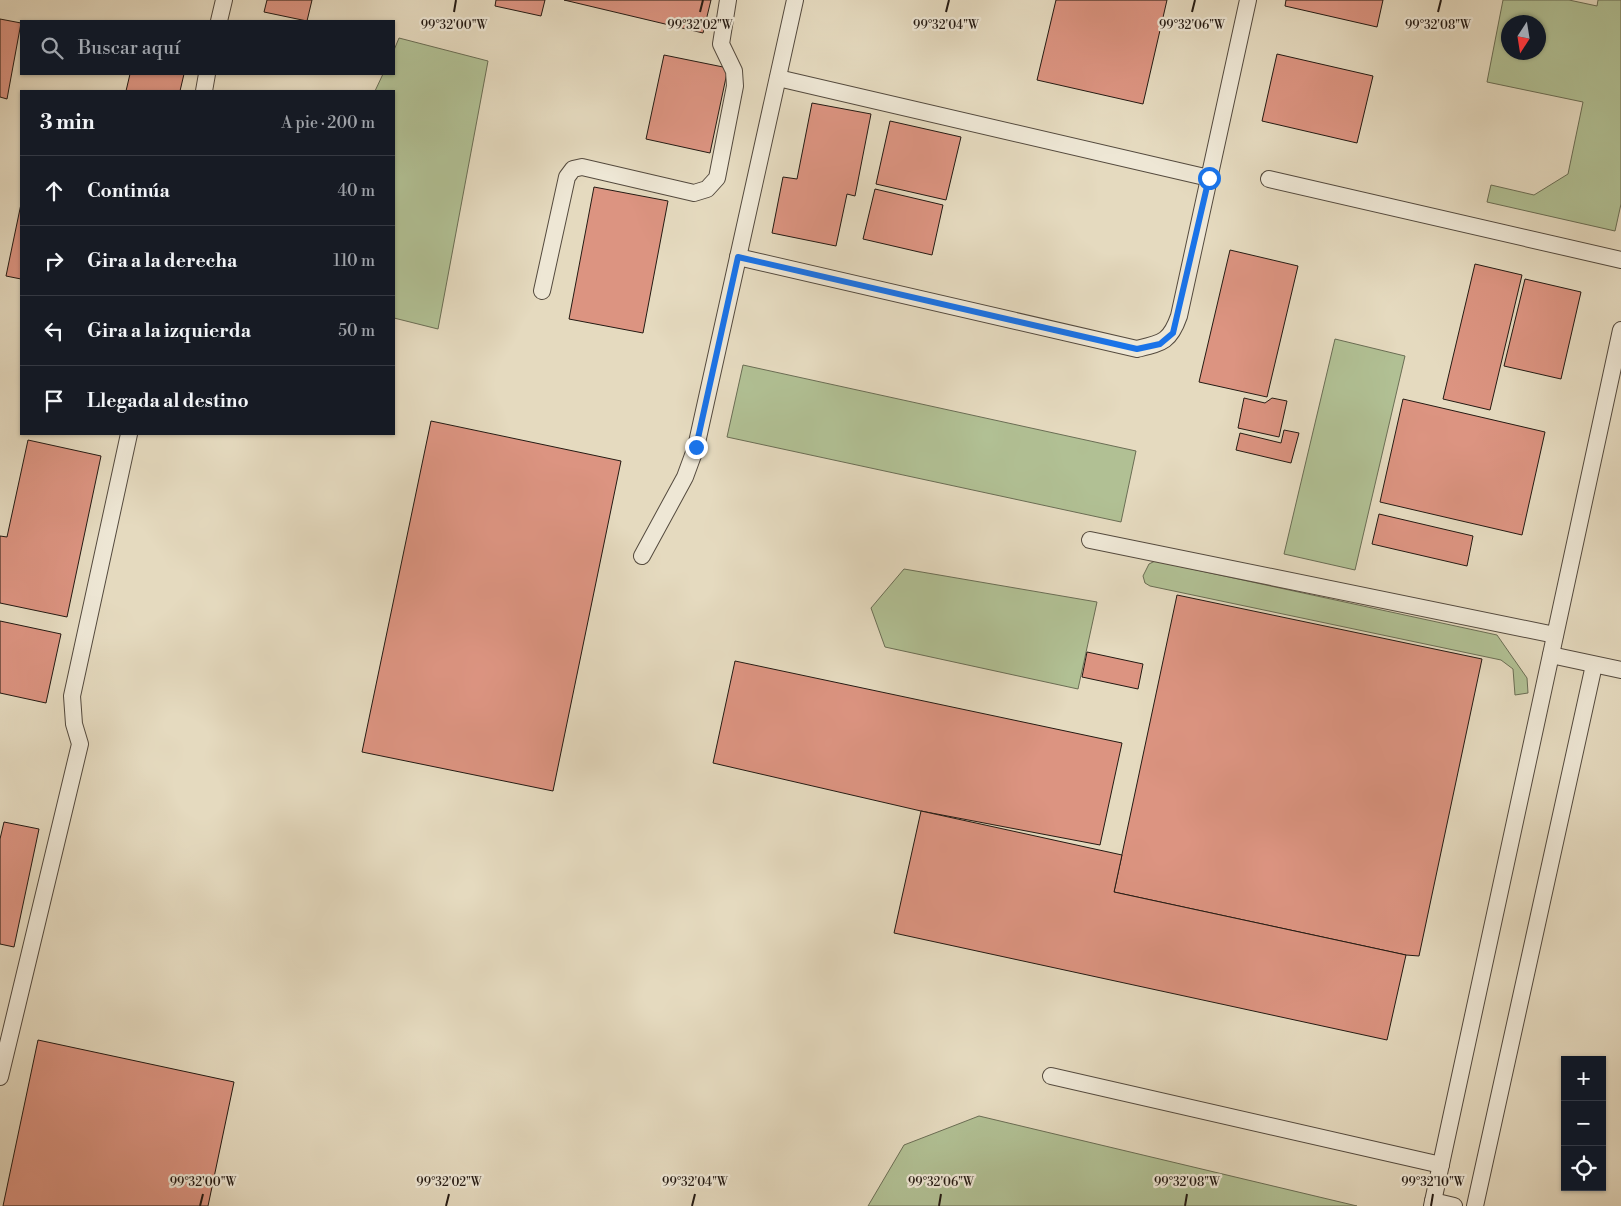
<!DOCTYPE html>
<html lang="es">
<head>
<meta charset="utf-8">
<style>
	:root { --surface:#171b24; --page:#20242c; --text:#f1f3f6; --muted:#9ea1a6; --line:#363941 }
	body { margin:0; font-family:"Libre Bodoni",serif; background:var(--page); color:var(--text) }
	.controls { position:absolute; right:15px; bottom:15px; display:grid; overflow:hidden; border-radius:0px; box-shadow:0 1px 4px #0004 }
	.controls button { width:45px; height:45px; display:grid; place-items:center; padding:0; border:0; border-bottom:1px solid var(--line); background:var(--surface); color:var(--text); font:25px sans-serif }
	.compass { position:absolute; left:1501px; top:15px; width:45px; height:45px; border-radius:50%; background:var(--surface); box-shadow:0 1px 4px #0004; rotate:192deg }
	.stop { position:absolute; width:15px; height:15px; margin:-11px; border:4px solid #1a73e8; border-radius:50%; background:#fff }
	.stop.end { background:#1a73e8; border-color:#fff; box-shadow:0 1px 5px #0008 }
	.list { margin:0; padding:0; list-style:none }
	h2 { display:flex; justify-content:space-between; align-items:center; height:65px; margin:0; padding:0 20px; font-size:21px }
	h2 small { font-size:16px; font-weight:400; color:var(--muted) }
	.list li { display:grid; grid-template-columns:32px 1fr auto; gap:15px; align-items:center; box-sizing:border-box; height:70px; padding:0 20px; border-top:1px solid var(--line) }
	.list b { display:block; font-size:19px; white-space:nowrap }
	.list em { font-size:16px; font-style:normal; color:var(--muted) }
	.icon { flex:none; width:28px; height:28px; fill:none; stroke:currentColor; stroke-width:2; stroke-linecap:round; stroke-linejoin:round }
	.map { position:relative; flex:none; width:1621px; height:1206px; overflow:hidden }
	.search { position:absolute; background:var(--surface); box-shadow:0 1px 4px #0004; left:20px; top:20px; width:375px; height:55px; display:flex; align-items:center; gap:12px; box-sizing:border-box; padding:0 18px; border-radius:0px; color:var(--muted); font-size:19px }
	.panel { position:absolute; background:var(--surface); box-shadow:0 1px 4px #0004; left:20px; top:90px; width:375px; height:345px; border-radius:0px }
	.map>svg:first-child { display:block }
	.green { fill:#b1c094; stroke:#6a6d54; fill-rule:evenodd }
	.building { fill:#dc9481; stroke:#241a13 }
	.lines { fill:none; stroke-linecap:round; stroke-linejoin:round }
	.lane-casing { stroke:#544a3e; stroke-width:18 }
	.lane { stroke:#eee7d5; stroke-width:16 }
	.route { stroke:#1a73e8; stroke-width:6 }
	.ticks { fill:none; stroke:#241a13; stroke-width:2 }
	.ticks-label { font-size:12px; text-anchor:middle; fill:#241a13; stroke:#eee7d5; stroke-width:4.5; stroke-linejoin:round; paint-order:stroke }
</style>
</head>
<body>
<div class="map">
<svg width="1621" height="1206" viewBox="0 0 1621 1206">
	<rect width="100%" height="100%" fill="#e5dabf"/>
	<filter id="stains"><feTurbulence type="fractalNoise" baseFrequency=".004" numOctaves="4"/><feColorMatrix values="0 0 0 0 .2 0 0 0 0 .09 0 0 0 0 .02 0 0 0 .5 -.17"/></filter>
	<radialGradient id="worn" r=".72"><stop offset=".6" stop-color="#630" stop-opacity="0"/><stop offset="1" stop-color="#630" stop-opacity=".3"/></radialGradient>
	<!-- green -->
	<g class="green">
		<path d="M1503,0H1569L1597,6L1598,0H1621V204L1615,231L1487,202L1491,185L1534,195L1568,174L1583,102L1487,82ZM1538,22V52H1508V22Z"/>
		<path d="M399,38L488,61L438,329L394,318V91H375L383,74H394V50Z"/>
		<path d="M1335,339L1405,356L1355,570L1284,554Z"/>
		<path d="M743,365L1136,451L1121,522L727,437Z"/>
		<path d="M1155,561L1497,635L1527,678L1528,693L1515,695L1513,669L1501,660L1150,586L1145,583L1143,576L1149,564Z"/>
		<path d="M904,569L1097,602L1078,689L885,647L871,608Z"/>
		<path d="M979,1116L1357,1206H868L904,1145Z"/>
	</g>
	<!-- building -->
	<g class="building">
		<path d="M267,0H312L307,21L264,12Z"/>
		<path d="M496,0H545L541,16L495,6Z"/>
		<path d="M564,0H711L703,33Z"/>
		<path d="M1056,0H1167L1143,104L1037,80Z"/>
		<path d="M1286,0H1383L1377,27L1285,6Z"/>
		<path d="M0,19L21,23L7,99L0,97Z"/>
		<path d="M1277,54L1373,76L1357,143L1262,121Z"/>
		<path d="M664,55L728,68L710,153L646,139Z"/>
		<path d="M130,74H184L180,91H126Z"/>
		<path d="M812,103L871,114L855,196L847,194L836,246L772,233L783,177L797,179Z"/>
		<path d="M890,121L961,137L946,200L876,184Z"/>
		<path d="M594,187L668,201L643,333L569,319Z"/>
		<path d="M875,189L943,205L932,255L863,239Z"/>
		<path d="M21,204V279L6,276Z"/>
		<path d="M1230,250L1298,266L1267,397L1199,382Z"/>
		<path d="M1475,264L1522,275L1490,410L1443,399Z"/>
		<path d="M1525,279L1581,292L1561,379L1504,366Z"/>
		<path d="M1244,398L1265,403L1272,398L1287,401L1279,437L1238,428Z"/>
		<path d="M1403,399L1545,432L1522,535L1380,502Z"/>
		<path d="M431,421L621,461L553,791L362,752Z"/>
		<path d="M1284,430L1299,433L1291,463L1236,450L1240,433L1281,443Z"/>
		<path d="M28,440L101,456L67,617L0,603V536L7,537Z"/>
		<path d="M1379,514L1473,536L1467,566L1372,544Z"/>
		<path d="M1177,595L1482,659L1419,956L1406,955L1114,892Z"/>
		<path d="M0,621L61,634L46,703L0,693Z"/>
		<path d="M1087,652L1143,664L1138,689L1082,677Z"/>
		<path d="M735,661L1122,743L1100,845L921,811L713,763Z"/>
		<path d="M921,811L1122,855L1114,892L1406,955L1387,1040L894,933Z"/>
		<path d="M4,822L39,829L14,947L0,944V839Z"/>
		<path d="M38,1040L234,1082L208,1206H3Z"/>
	</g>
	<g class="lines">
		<defs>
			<g id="lane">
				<path d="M219,21L224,0"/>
				<path d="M778,78L1209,178"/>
				<path d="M204,91L207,74"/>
				<path d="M1269,179L1621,260"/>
				<path d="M738,257L1137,349C1162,343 1170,342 1179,316L1248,0"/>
				<path d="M542,291L567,177L573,169L582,167L694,193L707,189L717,178L735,86L734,71L721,44L728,0"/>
				<path d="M1090,540L1555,635"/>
				<path d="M642,556L685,477L696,447L795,0"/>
				<path d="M1551,655L1621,670"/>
				<path d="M1051,1076L1441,1165"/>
				<path d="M0,1077L80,744L74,724L72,696L129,434"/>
				<path d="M1433,1201L1454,1206"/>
				<path d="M1432,1206L1621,330"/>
				<path d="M1475,1206L1594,665"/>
			</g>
		</defs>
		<!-- lane casing -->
		<use href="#lane" class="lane-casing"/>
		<!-- lane -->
		<use href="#lane" class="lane"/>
	</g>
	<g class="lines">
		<!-- route -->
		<path class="route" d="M696,447L738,257L1137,349L1160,344L1173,333L1209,178"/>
	</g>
	<!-- ticks -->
	<path class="ticks" d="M454,12L456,0M700,12L703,0M946,12L949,0M1192,12L1195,0M1438,12L1441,0M200,1206L203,1194M446,1206L449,1194M692,1206L695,1194M939,1206L941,1194M1185,1206L1187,1194M1431,1206L1433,1194"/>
	<g class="ticks-label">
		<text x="454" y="29">99°32'00"W</text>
		<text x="700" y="29">99°32'02"W</text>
		<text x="946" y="29">99°32'04"W</text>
		<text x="1192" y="29">99°32'06"W</text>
		<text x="1438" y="29">99°32'08"W</text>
		<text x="203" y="1186">99°32'00"W</text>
		<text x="449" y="1186">99°32'02"W</text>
		<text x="695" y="1186">99°32'04"W</text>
		<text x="941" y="1186">99°32'06"W</text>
		<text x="1187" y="1186">99°32'08"W</text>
		<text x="1433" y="1186">99°32'10"W</text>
	</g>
	<rect width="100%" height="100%" filter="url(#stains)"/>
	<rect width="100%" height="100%" fill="url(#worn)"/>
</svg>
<div class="controls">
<button>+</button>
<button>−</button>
<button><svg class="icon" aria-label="locate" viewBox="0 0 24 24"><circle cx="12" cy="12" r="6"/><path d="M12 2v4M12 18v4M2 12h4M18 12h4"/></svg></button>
</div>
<svg class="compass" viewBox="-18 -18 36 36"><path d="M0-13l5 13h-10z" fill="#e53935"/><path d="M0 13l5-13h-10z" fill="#9ea1a6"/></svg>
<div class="stop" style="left:1209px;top:178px"></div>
<div class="stop end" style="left:696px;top:447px"></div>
<div class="search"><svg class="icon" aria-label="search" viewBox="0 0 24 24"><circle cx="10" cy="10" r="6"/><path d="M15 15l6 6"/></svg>Buscar aquí</div>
<section class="panel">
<h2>3 min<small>A pie · 200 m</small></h2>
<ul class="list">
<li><svg class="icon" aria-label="ahead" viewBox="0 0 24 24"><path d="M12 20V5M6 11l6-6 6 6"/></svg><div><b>Continúa</b></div><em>40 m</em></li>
<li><svg class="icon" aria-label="right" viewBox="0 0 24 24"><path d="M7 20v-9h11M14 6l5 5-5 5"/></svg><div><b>Gira a la derecha</b></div><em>110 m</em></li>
<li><svg class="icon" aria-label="left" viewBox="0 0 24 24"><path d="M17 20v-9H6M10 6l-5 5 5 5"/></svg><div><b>Gira a la izquierda</b></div><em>50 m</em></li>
<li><svg class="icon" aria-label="arrive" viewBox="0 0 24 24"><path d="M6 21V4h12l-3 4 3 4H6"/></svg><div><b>Llegada al destino</b></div></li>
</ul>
</section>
</div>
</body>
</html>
